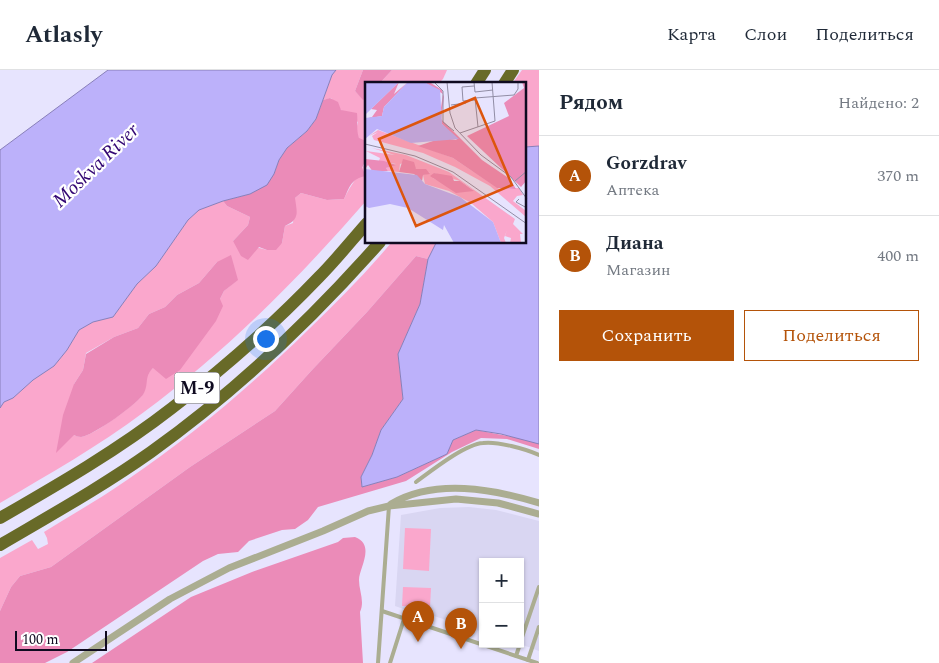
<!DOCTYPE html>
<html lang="ru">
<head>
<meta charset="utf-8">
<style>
	:root { --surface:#fff; --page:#f6f6f7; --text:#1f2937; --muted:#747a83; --line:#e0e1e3; --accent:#b45309 }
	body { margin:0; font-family:Spectral,serif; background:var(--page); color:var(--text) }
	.controls { position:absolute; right:15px; bottom:15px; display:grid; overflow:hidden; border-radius:0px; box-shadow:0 1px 4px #0004 }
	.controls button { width:45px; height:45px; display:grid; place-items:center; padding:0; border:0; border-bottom:1px solid var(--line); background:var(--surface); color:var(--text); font:25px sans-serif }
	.scale { position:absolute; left:15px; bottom:12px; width:92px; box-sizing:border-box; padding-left:5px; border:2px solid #0f0a20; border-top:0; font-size:14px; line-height:18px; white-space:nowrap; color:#0f0a20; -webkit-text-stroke:4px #fff; paint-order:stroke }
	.you { position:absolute; left:265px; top:268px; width:18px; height:18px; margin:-12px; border:4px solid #fff; border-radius:50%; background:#1a73e8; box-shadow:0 0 0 8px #1a73e833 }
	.badge { display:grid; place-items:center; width:32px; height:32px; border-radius:50%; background:var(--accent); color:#fff; font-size:16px; font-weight:700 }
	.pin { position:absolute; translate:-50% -41px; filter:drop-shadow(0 1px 2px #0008) }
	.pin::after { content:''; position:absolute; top:26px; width:18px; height:15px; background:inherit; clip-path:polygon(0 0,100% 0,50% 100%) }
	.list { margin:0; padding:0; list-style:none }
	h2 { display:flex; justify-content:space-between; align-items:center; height:65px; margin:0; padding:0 20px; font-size:21px }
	h2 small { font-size:16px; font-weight:400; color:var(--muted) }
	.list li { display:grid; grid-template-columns:32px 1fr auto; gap:15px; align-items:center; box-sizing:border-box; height:80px; padding:0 20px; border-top:1px solid var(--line) }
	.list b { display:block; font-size:19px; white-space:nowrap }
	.list p { margin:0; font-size:16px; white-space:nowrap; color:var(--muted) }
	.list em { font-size:16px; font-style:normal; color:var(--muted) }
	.actions { display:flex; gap:10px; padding:15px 20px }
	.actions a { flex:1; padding:11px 0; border:1px solid var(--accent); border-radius:0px; text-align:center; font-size:18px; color:var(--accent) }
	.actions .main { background:var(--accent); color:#fff }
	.map { position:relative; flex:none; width:539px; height:593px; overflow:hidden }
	header { display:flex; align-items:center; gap:30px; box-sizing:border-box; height:70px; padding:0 25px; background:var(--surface); border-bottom:1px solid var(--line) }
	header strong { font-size:24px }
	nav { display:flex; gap:28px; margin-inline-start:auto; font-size:18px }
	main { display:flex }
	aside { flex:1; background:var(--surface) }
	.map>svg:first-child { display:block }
	.built { fill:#d9d6f2 }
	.green { fill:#faa7cc; fill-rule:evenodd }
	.forest { fill:#eb8bb8 }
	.water { fill:#bcb1fa; stroke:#887fb9 }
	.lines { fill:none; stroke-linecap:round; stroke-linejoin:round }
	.lane { stroke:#abad91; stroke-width:4 }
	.street { stroke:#abad91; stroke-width:7 }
	.highway { stroke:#686a28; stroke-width:12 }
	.labels { text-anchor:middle; stroke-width:4.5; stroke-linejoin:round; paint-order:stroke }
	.shield { fill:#fff; stroke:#575463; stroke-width:1 }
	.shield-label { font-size:18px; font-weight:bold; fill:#0f0a20 }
	.water-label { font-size:20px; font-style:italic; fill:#320673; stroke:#fff }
	.inset-road { fill:none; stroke:#918da5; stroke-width:1 }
	.view { fill:#dd550d; fill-opacity:0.15; stroke:#dd550d; stroke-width:2.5 }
	.inset-edge { fill:none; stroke:#0f0a20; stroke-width:2.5 }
</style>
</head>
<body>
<header>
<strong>Atlasly</strong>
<nav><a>Карта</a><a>Слои</a><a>Поделиться</a></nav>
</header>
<main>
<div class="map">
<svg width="539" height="593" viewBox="0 0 539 593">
	<rect width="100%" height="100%" fill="#e7e4fe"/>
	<!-- built -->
	<path class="built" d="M469,437L496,440L539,451V581L520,574V492H483V562L434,546L432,549L395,536L401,445L440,438Z"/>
	<!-- green -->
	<g class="green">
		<path d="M336,0H363L355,21L363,29L366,28V71L359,69L356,60L358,52L341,40L331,28L323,30L332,5Z"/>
		<path d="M392,0H447L443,9L438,14H379Z"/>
		<path d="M522,0H539V76L525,77V14H512Z"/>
		<path d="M366,90V131C299,208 227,281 144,342C99,376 49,404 0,433V338L4,332L13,328L33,310L54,296L67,280L79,260L93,252L113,247L137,214L156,196L188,150L199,140L223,131L227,136L250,147L248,155L233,171L267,180L282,173L285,156L293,153L295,128L301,123L327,130L344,129C350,115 360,105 366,90ZM217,192L237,210L224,221L220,229L147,304C146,310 146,318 143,324C138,333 93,366 81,367C79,367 76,366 74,365V314L83,300L86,283L114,267L138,258L149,244L165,237L177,225L199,213Z"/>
		<path d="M391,173H436L428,189L416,186L367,242L312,300L275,341L190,397L51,497L20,506L11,517L0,541V488L32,470L38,479L48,474L47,468L44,462C71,445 100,429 127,410C192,366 252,315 308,260C337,232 365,204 391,173Z"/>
		<path d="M405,458L431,459L429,501L403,499Z"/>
		<path d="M403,517L431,518L430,538L402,536Z"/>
	</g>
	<!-- forest -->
	<g class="forest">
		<path d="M363,0H392L379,14H367L366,28L363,30L355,21Z"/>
		<path d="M330,28L338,32L341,40L357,43C358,52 356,60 359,68L366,71V90L362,98L366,106C351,109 350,116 344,129L327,130L301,123L295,128C297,143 300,149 285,156L282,173L276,180H267L259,177L248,190L241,186L233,171L248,155L250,147L227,136L223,131L250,124L274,104L279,90L287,78L307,61L316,49L323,30Z"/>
		<path d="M231,185L238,210L224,221L220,229L223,236L216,251L180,300L166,309L153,298C144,307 149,313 144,323C139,333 93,366 81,367C78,367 76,366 74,365L56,383L63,345L74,314L83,300L86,284L114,267L138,258L149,244L165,237L177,225L199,213L217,192Z"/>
		<path d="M416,186L428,189L420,234L398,284L403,329L381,360L372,385L361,407L362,417L397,407L447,384L453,370L476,360L534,371L539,374V379L507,369L481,368L452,382L406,411L318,437L308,450L295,459L282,460L249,471L238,482L218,484L203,491L67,582L45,593H0V541L11,517L20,506L51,497L190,397L275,341L312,300L367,242Z"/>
		<path d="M355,467C376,475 359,498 359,510C359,521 365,531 360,542L363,593H92L191,527L252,502L338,472L343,468Z"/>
	</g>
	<!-- water -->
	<g class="water">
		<path d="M108,0H336L332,5L316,49L307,61L287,78L279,90L274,104L267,115L250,124L223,131L199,140L188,150L156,196L137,214L113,247L93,252L79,260L67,280L54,296L33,310L13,328L4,332L0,338V80Z"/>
		<path d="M539,76V374L501,364L476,360L453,370L447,384L397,407L362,417L361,407L372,385L381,360L403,329L398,284L420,234L428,189L436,173L525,172V77Z"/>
	</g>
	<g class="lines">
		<!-- lane -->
		<g class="lane">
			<path d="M416,412C431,401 465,374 483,373C497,371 526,379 539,385"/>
			<path d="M382,541L537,593"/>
			<path d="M520,573L539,517"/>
			<path d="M516,586L520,574"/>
			<path d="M528,590L539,557"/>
			<path d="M378,593L389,436"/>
			<path d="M390,593L404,549"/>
		</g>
		<!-- street -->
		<g class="street">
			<path d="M391,434C435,408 493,419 539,433"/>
			<path d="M73,593L170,529L229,498L323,461L368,441L389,436L456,429L498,433L539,444"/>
		</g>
		<!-- highway -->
		<g class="highway">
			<path d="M476,14L485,0"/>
			<path d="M504,14L513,0"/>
			<path d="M0,448C59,414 118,380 172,338C224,298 274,254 319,207C336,190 351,171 367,153"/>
			<path d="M0,475C51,445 103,416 151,382C235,322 312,249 380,172"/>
		</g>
	</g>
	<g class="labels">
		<!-- shield labels -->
		<rect class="shield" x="174.5" y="302.5" width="45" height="31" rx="4"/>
		<g class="shield-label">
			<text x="197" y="324">М-9</text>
		</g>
		<!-- water labels -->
		<g class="water-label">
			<text transform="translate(95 95) rotate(-44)" y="7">Moskva River</text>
		</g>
	</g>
	<!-- overview -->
	<g transform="translate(365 12)">
		<rect width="161" height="161" fill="#e7e4fe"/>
		<path d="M13,48L88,76L134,107L154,106L158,113L152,114L148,119L161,129V135L125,104L90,85L58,71L9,58L7,54L13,50L4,54ZM7,66L41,73L84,90L150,137L148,142L158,152H155L156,161H145L146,156L140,154L142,148L139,156L141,161H136L128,140L106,121L84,109L60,102L58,93L65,91L51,87L44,79L35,82L34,90L23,89L21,86L31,82L14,79L15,76L1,69L30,73ZM69,91L95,99L108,108L97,110L87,107L68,96Z" fill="#faa7cc" fill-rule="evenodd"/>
		<path d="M34,0L29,12L43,0L19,25L17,34L0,37L7,35L12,28L6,27ZM59,0L66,1L77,8L79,15L76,37L117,78L145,97L151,107L132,106L88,76L53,64L77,56L92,58L77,42L75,32L78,12ZM157,0H161L162,98L156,105L102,54L144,34L139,21L159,6ZM0,77L19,79L31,83L21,86L23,89L8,90L3,83L0,87ZM38,77L49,80L51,87H61L65,92L58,93L57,99L49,92L34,90ZM69,91L87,94L89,99H95L109,109L91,111L65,94Z" fill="#eb8bb8"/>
		<path d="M3,0H34L0,33V2ZM43,0H59L75,8L77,42L94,57L46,61L12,47L0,57V36L17,34L19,25ZM0,87L52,93L60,102L95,115L128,140L136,161H89L79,143L78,148L43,126L25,122L4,126L0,124Z" fill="#bcb1fa"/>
		<path class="inset-road" d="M69,0L78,9V40L89,49M82,0L85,31L90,46L116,73L146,95L162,117M109,0L110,10L128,8M109,4L97,5L98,19L110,18M86,23L101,21M113,45L110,16L149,13L153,7V0M95,51L130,39L127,0M0,62L50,74L88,90L162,142M150,99L162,89M154,117L151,120L162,126"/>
		<path class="view" d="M110,16L147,103L51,144L14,57Z"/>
		<rect width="161" height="161" class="inset-edge"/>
	</g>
</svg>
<div class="controls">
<button>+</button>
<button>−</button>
</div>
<div class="scale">100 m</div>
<div class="you"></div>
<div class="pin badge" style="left:418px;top:572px">A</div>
<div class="pin badge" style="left:461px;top:579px">B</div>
</div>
<aside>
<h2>Рядом<small>Найдено: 2</small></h2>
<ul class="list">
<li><span class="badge">A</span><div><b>Gorzdrav</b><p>Аптека</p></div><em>370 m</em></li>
<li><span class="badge">B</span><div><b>Диана</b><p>Магазин</p></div><em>400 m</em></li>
</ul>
<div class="actions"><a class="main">Сохранить</a><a>Поделиться</a></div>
</aside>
</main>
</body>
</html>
